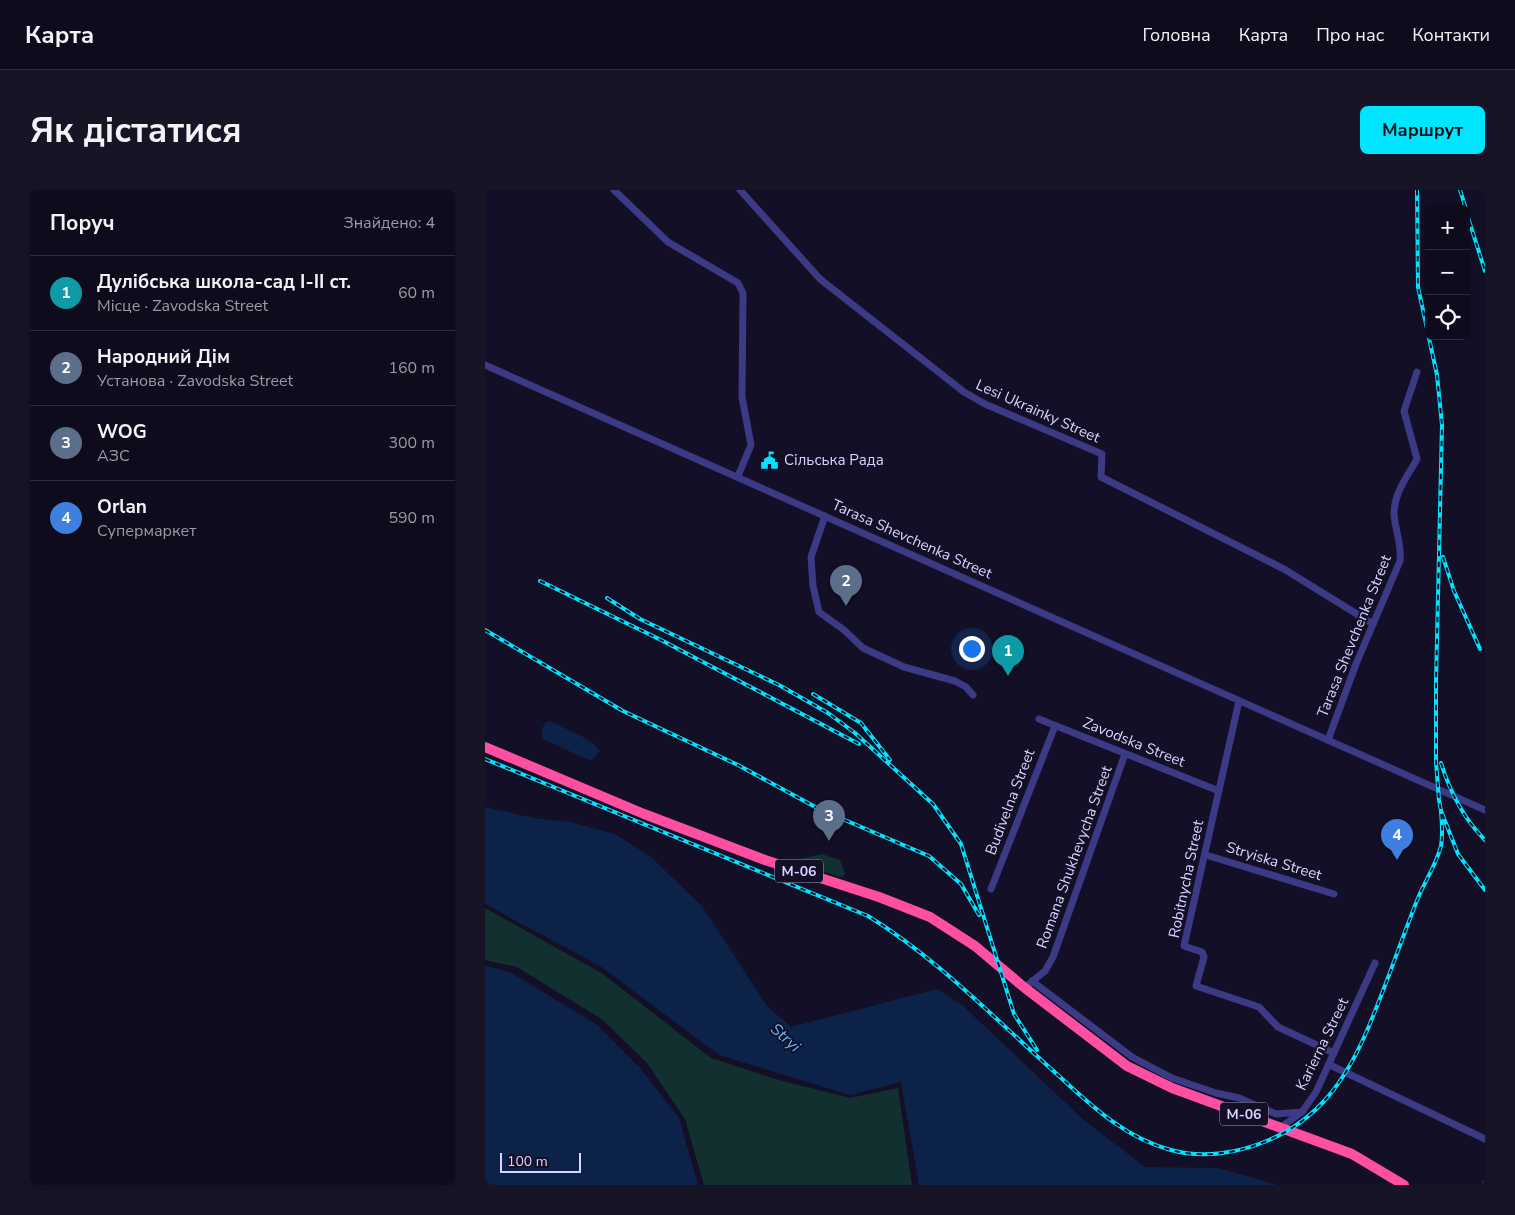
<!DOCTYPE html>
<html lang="uk">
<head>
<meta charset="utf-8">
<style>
	:root { --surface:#0e0b1c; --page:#171425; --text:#f1f3f6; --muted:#9b9ba3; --line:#2e2b3b; --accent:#00e5ff }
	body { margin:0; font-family:"Nunito Sans",sans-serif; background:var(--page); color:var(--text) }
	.controls { position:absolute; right:15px; top:15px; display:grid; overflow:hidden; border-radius:8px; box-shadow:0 2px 8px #0003 }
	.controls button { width:45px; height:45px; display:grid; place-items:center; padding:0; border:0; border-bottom:1px solid var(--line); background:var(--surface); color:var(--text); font:25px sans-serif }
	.scale { position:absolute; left:15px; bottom:12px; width:81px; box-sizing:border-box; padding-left:5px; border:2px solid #d9d4ff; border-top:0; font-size:14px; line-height:18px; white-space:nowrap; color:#d9d4ff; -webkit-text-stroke:4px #130f26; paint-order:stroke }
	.you { position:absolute; left:486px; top:458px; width:18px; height:18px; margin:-12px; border:4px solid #fff; border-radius:50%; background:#1a73e8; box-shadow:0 0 0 8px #1a73e833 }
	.badge { display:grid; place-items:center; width:32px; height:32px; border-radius:50%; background:var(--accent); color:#fff; font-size:16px; font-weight:700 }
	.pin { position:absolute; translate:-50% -41px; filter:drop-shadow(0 1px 2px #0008) }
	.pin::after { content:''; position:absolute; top:26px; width:18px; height:15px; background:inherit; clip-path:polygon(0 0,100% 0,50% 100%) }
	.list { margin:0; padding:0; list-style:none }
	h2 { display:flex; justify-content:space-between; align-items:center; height:65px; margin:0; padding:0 20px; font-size:21px }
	h2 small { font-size:16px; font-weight:400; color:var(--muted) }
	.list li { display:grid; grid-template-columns:32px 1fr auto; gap:15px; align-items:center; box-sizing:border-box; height:75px; padding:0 20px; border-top:1px solid var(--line) }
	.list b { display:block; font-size:19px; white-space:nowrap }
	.list p { margin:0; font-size:16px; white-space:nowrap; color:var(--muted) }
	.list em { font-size:16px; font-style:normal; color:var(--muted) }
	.icon { flex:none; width:28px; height:28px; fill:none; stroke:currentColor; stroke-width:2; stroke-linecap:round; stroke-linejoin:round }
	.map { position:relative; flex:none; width:1000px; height:995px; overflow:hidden; border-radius:8px }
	header { display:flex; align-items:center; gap:30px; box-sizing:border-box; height:70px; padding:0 25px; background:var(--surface); border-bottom:1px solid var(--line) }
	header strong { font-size:24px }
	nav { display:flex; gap:28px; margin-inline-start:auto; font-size:18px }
	.intro { display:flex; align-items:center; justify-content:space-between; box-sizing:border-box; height:120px; padding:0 30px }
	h1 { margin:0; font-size:35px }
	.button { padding:12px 22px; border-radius:8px; background:var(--accent); color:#111; font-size:18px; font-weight:700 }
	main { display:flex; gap:30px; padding:0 30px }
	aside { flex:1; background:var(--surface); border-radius:8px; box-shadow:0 2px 8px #0003 }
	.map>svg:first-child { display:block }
	.green { fill:#12302f }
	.water { fill:#0c2248 }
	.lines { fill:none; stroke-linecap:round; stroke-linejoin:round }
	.minor { stroke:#3d3a85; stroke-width:7 }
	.highway { stroke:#ff4fa3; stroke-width:10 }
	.rail-casing { stroke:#00e5ff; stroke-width:4 }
	.rail { stroke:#130f26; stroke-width:2; stroke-dasharray:5.5; stroke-linecap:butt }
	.labels { text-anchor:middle; stroke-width:4; stroke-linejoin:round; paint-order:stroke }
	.shield { fill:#130f26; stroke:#9e99be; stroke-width:1 }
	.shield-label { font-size:14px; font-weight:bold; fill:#d9d4ff }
	.street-label { font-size:15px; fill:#d9d4ff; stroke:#130f26 }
	.poi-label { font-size:15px; fill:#d9d4ff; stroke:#130f26; text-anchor:start }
	.water-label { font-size:16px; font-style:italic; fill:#62b6ff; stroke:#130f26 }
</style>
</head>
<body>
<header>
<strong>Карта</strong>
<nav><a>Головна</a><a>Карта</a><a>Про нас</a><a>Контакти</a></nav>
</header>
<div class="intro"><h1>Як дістатися</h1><a class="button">Маршрут</a></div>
<main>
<aside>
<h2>Поруч<small>Знайдено: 4</small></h2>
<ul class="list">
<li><span class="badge" style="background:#0f9aa8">1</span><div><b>Дулібська школа-сад I-II ст.</b><p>Місце · Zavodska Street</p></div><em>60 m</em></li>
<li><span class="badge" style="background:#5c6f8a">2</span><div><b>Народний Дім</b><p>Установа · Zavodska Street</p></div><em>160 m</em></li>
<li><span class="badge" style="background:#5c6f8a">3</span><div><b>WOG</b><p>АЗС</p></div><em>300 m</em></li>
<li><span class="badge" style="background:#3f7fe0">4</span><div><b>Orlan</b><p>Супермаркет</p></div><em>590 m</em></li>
</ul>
</aside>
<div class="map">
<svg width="1000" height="995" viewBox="0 0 1000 995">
	<rect width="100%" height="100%" fill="#130f26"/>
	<!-- green -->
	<g class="green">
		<path d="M337,664L355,670L360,683L359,686L355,687L314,674L315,669Z"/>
		<path d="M0,718L118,784L226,868L294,890L365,908L413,898L427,995H219L200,929L162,873L118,830L32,777L0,770Z"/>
	</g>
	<!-- water -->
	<g class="water">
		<path d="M65,531C81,540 104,546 115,561L107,570L101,569L58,549C55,542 57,537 61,532Z"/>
		<path d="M0,617L49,628L85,632L130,644L166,667L217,716L282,816L306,837L452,799L477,815L600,931L660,977L733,978L793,995H434L416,892L365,905L234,865L115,776L0,714Z"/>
		<path d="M0,776L25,782L111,834L156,879L194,928L213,995H0Z"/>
	</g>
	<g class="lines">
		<!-- minor -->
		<g class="minor">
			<path d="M129,0L183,52L253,93L258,103L257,207L266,255L253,286"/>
			<path d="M255,0L335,89L479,202L500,214L617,264L616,287L799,379L888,434"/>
			<path d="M0,175L1000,620"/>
			<path d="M340,326L326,367L328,396L334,422L359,440L378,458L419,477L470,491L481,497L488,505"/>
			<path d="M754,511L699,756L717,762L719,767L711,796L774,817L793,837L849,863"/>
			<path d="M554,529L734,601"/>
			<path d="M843,550L871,474L915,371C917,354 910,340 909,324C909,303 922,287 932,269L919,221L932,182"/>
			<path d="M721,665L849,704"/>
			<path d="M506,699L570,536"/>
			<path d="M547,791L647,867L687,888L731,903L754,908L791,924L817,922"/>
			<path d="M544,794L560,781L568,767L640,564"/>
			<path d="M845,875L1000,949"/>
			<path d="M796,937L817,922L831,902L890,773"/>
			<path d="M1000,995V994"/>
		</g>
		<!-- highway -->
		<path class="highway" d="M0,557L159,624L280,670L394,707L445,727L490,756L540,798L642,876L687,898L867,964L919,995"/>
		<defs>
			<g id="rail">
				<path d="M932,0L933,97L952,185L957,235L951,492V572L954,610L956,621L973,664L1000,700"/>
				<path d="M975,0L981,19"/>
				<path d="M981,21L1000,81"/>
				<path d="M958,367L969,401L995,459"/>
				<path d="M55,391L176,450L374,554"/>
				<path d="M122,408L155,429L294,495L343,523L370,543L448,614L476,654L529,824L552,860"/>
				<path d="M0,440L138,521L253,575L334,619L444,666L476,694L494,725"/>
				<path d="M328,504L376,533L405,570"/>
				<path d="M0,569L383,726C450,767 506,825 564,877C601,910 636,947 686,960C718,969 754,963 784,950C833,929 860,891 881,843C900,799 915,753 933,708C940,691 951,675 956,656C958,645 957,633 956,621"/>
				<path d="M956,573C965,602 978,628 1000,650"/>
			</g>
		</defs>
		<!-- rail casing -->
		<use href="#rail" class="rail-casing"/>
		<!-- rail -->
		<use href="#rail" class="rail"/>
	</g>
	<!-- icons -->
	<defs>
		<symbol id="civic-bare" viewBox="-9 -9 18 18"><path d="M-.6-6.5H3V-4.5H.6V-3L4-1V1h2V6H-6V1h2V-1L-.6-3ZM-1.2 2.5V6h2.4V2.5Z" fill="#00e5ff" stroke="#130f26" stroke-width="2.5" paint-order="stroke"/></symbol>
	</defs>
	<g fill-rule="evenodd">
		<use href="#civic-bare" x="272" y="258" width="25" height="25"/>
	</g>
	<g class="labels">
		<!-- shield labels -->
		<g class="shield">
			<rect x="290" y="669.5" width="48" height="23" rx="4"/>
			<rect x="735" y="912.5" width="48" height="23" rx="4"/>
		</g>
		<g class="shield-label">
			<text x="314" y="686">М-06</text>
			<text x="759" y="929">М-06</text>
		</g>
		<!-- street labels -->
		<g class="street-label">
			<text transform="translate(553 221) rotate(24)" y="5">Lesi Ukrainky Street</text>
			<text transform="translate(427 349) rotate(24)" y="5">Tarasa Shevchenka Street</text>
			<text transform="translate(869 446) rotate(-68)" y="5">Tarasa Shevchenka Street</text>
			<text transform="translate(649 552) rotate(22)" y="5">Zavodska Street</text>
			<text transform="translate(525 612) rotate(-69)" y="5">Budivelna Street</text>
			<text transform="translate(589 667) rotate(-70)" y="5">Romana Shukhevycha Street</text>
			<text transform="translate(789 671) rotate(17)" y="5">Stryiska Street</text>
			<text transform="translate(701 689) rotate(-78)" y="5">Robitnycha Street</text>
			<text transform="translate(837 854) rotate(-64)" y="5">Karierna Street</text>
		</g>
		<!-- poi labels -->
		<g class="poi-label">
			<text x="299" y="275">Сільська Рада</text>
		</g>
		<!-- water labels -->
		<g class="water-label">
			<text transform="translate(301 847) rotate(42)" y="6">Stryi</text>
		</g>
	</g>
</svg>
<div class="controls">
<button>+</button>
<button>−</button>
<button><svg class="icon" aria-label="locate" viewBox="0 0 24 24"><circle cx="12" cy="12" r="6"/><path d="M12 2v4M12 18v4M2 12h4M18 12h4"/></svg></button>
</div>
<div class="scale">100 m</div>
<div class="you"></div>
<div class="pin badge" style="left:523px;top:486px;background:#0f9aa8">1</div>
<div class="pin badge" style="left:361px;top:416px;background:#5c6f8a">2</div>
<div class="pin badge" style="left:344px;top:651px;background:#5c6f8a">3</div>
<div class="pin badge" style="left:912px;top:670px;background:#3f7fe0">4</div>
</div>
</main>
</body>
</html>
